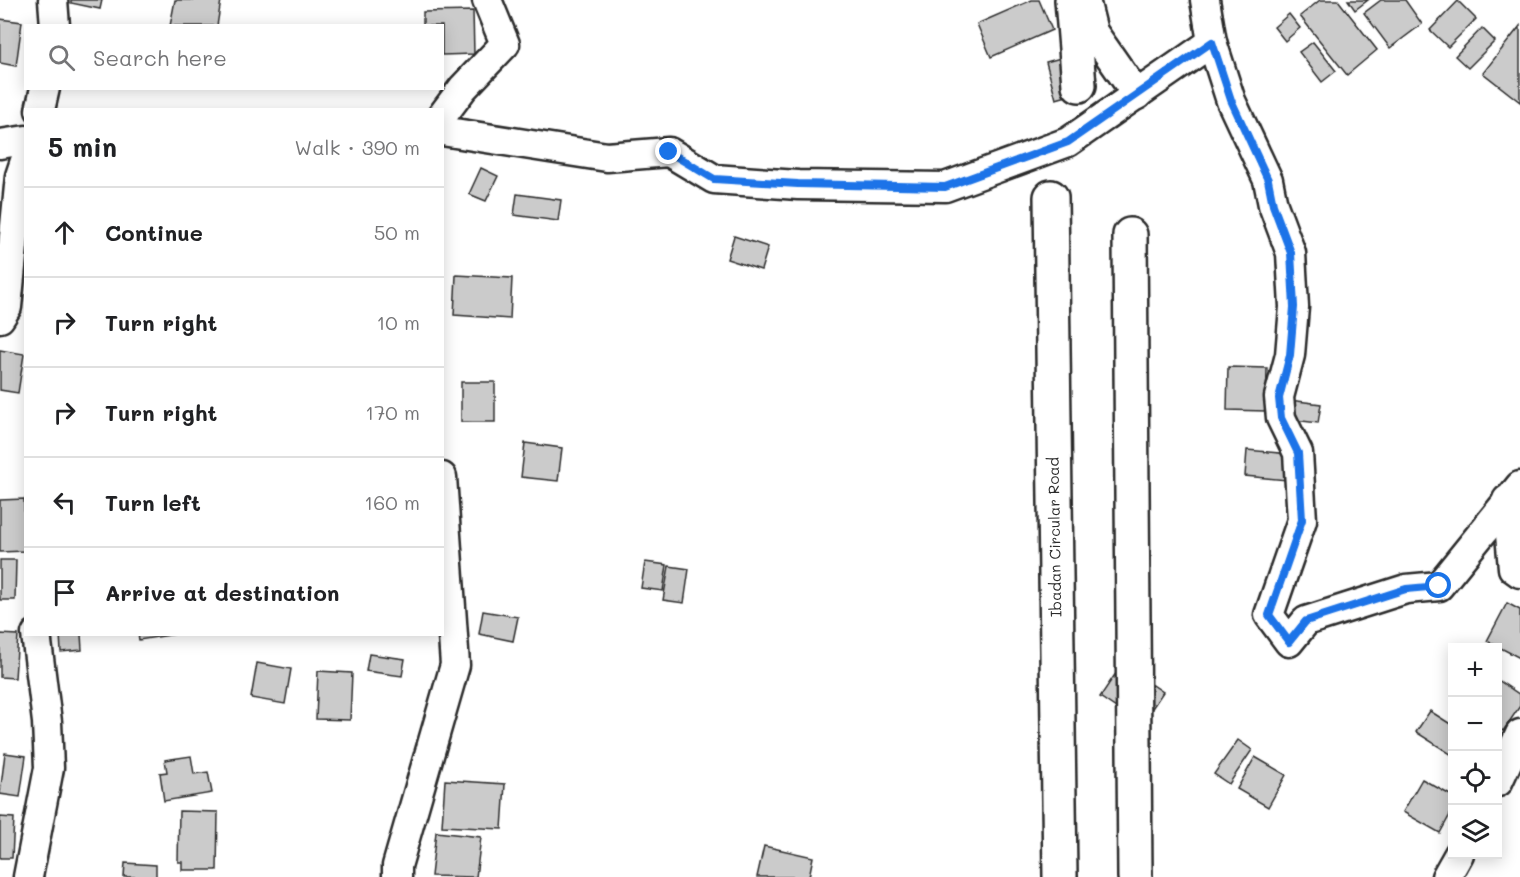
<!DOCTYPE html>
<html lang="en">
<head>
<meta charset="utf-8">
<style>
	:root { --surface:#fff; --page:#f6f6f6; --text:#202124; --muted:#757577; --line:#e0e0e0 }
	body { margin:0; font-family:Mali,sans-serif; background:var(--page); color:var(--text) }
	.controls { position:absolute; right:18px; bottom:18px; display:grid; overflow:hidden; border-radius:0px; box-shadow:0 3px 15px #0003 }
	.controls button { width:54px; height:54px; display:grid; place-items:center; padding:0; border:0; border-bottom:2px solid var(--line); background:var(--surface); color:var(--text); font:30px sans-serif }
	.stop { position:absolute; width:18px; height:18px; margin:-14px; border:4px solid #1a73e8; border-radius:50%; background:#fff }
	.stop.end { background:#1a73e8; border-color:#fff; box-shadow:0 2px 6px #0008 }
	.list { margin:0; padding:0; list-style:none }
	h2 { display:flex; justify-content:space-between; align-items:center; height:78px; margin:0; padding:0 24px; font-size:26px }
	h2 small { font-size:20px; font-weight:400; color:var(--muted) }
	.list li { display:grid; grid-template-columns:39px 1fr auto; gap:18px; align-items:center; box-sizing:border-box; height:90px; padding:0 24px; border-top:2px solid var(--line) }
	.list b { display:block; font-size:22px; white-space:nowrap }
	.list em { font-size:20px; font-style:normal; color:var(--muted) }
	.icon { flex:none; width:33px; height:33px; fill:none; stroke:currentColor; stroke-width:2; stroke-linecap:round; stroke-linejoin:round }
	.map { position:relative; flex:none; width:1520px; height:877px; overflow:hidden }
	.search { position:absolute; background:var(--surface); box-shadow:0 3px 15px #0003; left:24px; top:24px; width:420px; height:66px; display:flex; align-items:center; gap:15px; box-sizing:border-box; padding:0 21px; border-radius:0px; color:var(--muted); font-size:22px }
	.panel { position:absolute; background:var(--surface); box-shadow:0 3px 15px #0003; left:24px; top:108px; width:420px; height:528px; border-radius:0px }
	.map>svg:first-child { display:block }
	.building { fill:#cbcbcb; stroke:#2b2b2b; stroke-width:1.5 }
	.lines { fill:none; stroke-linecap:round; stroke-linejoin:round }
	.minor-casing { stroke:#2b2b2b; stroke-width:33 }
	.trunk-casing { stroke:#2b2b2b; stroke-width:38 }
	.minor { stroke:#fff; stroke-width:28 }
	.trunk { stroke:#fff; stroke-width:33 }
	.route { stroke:#1a73e8; stroke-width:8 }
	.labels { text-anchor:middle; stroke-width:4.5; stroke-linejoin:round; paint-order:stroke }
	.street-label { font-size:15px; fill:#2b2b2b; stroke:#fff }
</style>
</head>
<body>
<div class="map">
<svg width="1520" height="877" viewBox="0 0 1520 877">
	<rect width="100%" height="100%" fill="#fff"/>
	<filter id="ink" filterUnits="userSpaceOnUse"><feTurbulence type="fractalNoise" baseFrequency=".0167" numOctaves="2"/><feDisplacementMap in="SourceGraphic" scale="12" xChannelSelector="R" yChannelSelector="G"/><feConvolveMatrix kernelMatrix="1 2 1 2 8 2 1 2 1" color-interpolation-filters="sRGB"/></filter>
	<g filter="url(#ink)">
		<!-- building -->
		<g class="building">
			<path d="M71,0H102L100,9L71,3Z"/>
			<path d="M175,0H221L217,26H170Z"/>
			<path d="M1032,0H1039L1052,30L991,57L977,24Z"/>
			<path d="M1320,0H1338L1377,50L1347,75L1300,16Z"/>
			<path d="M1348,0H1368L1355,10Z"/>
			<path d="M1381,0H1405L1422,24L1390,48L1364,13Z"/>
			<path d="M1458,1L1476,19L1448,47L1430,30Z"/>
			<path d="M473,11L474,54L442,55V26H423V12Z"/>
			<path d="M1289,14L1300,28L1285,41L1274,27Z"/>
			<path d="M0,19L22,22L16,66L0,63Z"/>
			<path d="M1520,26V102L1483,73Z"/>
			<path d="M1482,28L1495,41L1468,68L1455,56Z"/>
			<path d="M1313,42L1336,71L1322,82L1299,52Z"/>
			<path d="M1086,51L1096,88L1056,99L1046,62Z"/>
			<path d="M481,168L498,176L486,201L469,194Z"/>
			<path d="M517,194L561,200L558,221L514,215Z"/>
			<path d="M734,236L768,247L761,270L727,259Z"/>
			<path d="M456,275L512,278L510,319L454,315Z"/>
			<path d="M0,350L24,354L18,393L0,390Z"/>
			<path d="M1228,367L1267,368L1266,411L1227,410Z"/>
			<rect x="461" y="382" width="34" height="40"/>
			<path d="M1289,400L1321,404L1318,423L1286,419Z"/>
			<path d="M525,443L562,448L558,481L521,477Z"/>
			<path d="M1247,450L1290,454L1287,480L1245,476Z"/>
			<path d="M24,499L25,551L0,552V500Z"/>
			<path d="M0,560H16L15,600H0Z"/>
			<path d="M645,562L667,565L663,591L641,588Z"/>
			<path d="M669,566L689,569L684,603L663,600Z"/>
			<path d="M1507,603L1520,610V658L1487,641Z"/>
			<path d="M483,611L518,617L513,641L479,634Z"/>
			<path d="M0,634L18,635L15,678L0,677Z"/>
			<path d="M60,634H81L82,650L61,652Z"/>
			<path d="M138,634H176L139,640Z"/>
			<path d="M369,654L405,659L402,676L366,671Z"/>
			<path d="M257,663L291,669L285,704L251,698Z"/>
			<path d="M1122,664L1163,692L1141,725L1100,697Z"/>
			<path d="M318,671L352,673L350,720L316,719Z"/>
			<path d="M1498,680L1520,695V706L1503,731L1498,728Z"/>
			<path d="M1430,711L1452,725V755L1416,732Z"/>
			<path d="M1238,740L1252,750L1229,784L1214,774Z"/>
			<path d="M5,753L26,756L20,797L0,794Z"/>
			<path d="M191,756L194,774L208,772L212,793L164,801L160,773L167,772L165,760Z"/>
			<path d="M1255,757L1286,775L1268,807L1237,789Z"/>
			<path d="M1422,779L1452,796V811L1440,833L1403,812Z"/>
			<path d="M445,780L505,784L502,829L442,826Z"/>
			<path d="M179,811L218,812L217,870H182V862H178Z"/>
			<path d="M0,817L14,818L12,858H0Z"/>
			<path d="M436,832L481,837L476,877L431,876Z"/>
			<path d="M764,846L813,857L809,877H757Z"/>
			<path d="M125,863L156,865V877H124Z"/>
		</g>
		<g class="lines">
			<defs>
				<g id="minor">
					<path d="M53,0L55,26"/>
					<path d="M1085,0L1093,32L1137,95"/>
					<path d="M1205,0L1212,42"/>
					<path d="M40,110L45,88"/>
					<path d="M442,116L463,88L505,44L487,0"/>
					<path d="M442,131L607,157L669,152L714,179L798,185L945,187L1068,142L1212,42L1231,101L1268,180L1273,205L1291,253L1294,307L1290,355L1279,397L1281,418L1298,453L1302,520L1269,615L1289,642L1306,621L1406,589L1439,586L1520,486"/>
					<path d="M0,144L26,140"/>
					<path d="M0,318L7,307L20,176L26,158"/>
					<path d="M1507,500L1513,568L1520,573"/>
					<path d="M1498,782L1520,734"/>
					<path d="M28,877L49,768L47,722L36,634"/>
					<path d="M397,877V866L455,665L442,477"/>
					<path d="M1446,877L1459,854"/>
				</g>
				<g id="trunk">
					<path d="M1072,0L1079,85"/>
					<path d="M1051,197L1060,877"/>
					<path d="M1130,235L1135,877"/>
				</g>
			</defs>
			<!-- minor casing -->
			<use href="#minor" class="minor-casing"/>
			<!-- trunk casing -->
			<use href="#trunk" class="trunk-casing"/>
			<!-- minor -->
			<use href="#minor" class="minor"/>
			<!-- trunk -->
			<use href="#trunk" class="trunk"/>
		</g>
	</g>
	<g class="lines" filter="url(#ink)">
		<!-- route -->
		<path class="route" d="M669,152L714,179L798,184L945,187L1068,142L1212,42L1231,100L1268,180L1273,205L1291,253L1294,307L1290,355L1279,398L1281,418L1298,453L1302,520L1269,615L1289,642L1306,621L1406,589L1439,586"/>
	</g>
	<g class="labels">
		<!-- street labels -->
		<g class="street-label">
			<text transform="translate(1055 537) rotate(-91)" y="5">Ibadan Circular Road</text>
		</g>
	</g>
</svg>
<div class="controls">
<button>+</button>
<button>−</button>
<button><svg class="icon" aria-label="locate" viewBox="0 0 24 24"><circle cx="12" cy="12" r="6"/><path d="M12 2v4M12 18v4M2 12h4M18 12h4"/></svg></button>
<button><svg class="icon" aria-label="layers" viewBox="0 0 24 24"><path d="M12 4l9 5-9 5-9-5zM3 14l9 5 9-5"/></svg></button>
</div>
<div class="stop" style="left:1439px;top:586px"></div>
<div class="stop end" style="left:669px;top:152px"></div>
<div class="search"><svg class="icon" aria-label="search" viewBox="0 0 24 24"><circle cx="10" cy="10" r="6"/><path d="M15 15l6 6"/></svg>Search here</div>
<section class="panel">
<h2>5 min<small>Walk · 390 m</small></h2>
<ul class="list">
<li><svg class="icon" aria-label="ahead" viewBox="0 0 24 24"><path d="M12 20V5M6 11l6-6 6 6"/></svg><div><b>Continue</b></div><em>50 m</em></li>
<li><svg class="icon" aria-label="right" viewBox="0 0 24 24"><path d="M7 20v-9h11M14 6l5 5-5 5"/></svg><div><b>Turn right</b></div><em>10 m</em></li>
<li><svg class="icon" aria-label="right" viewBox="0 0 24 24"><path d="M7 20v-9h11M14 6l5 5-5 5"/></svg><div><b>Turn right</b></div><em>170 m</em></li>
<li><svg class="icon" aria-label="left" viewBox="0 0 24 24"><path d="M17 20v-9H6M10 6l-5 5 5 5"/></svg><div><b>Turn left</b></div><em>160 m</em></li>
<li><svg class="icon" aria-label="arrive" viewBox="0 0 24 24"><path d="M6 21V4h12l-3 4 3 4H6"/></svg><div><b>Arrive at destination</b></div></li>
</ul>
</section>
</div>
</body>
</html>
